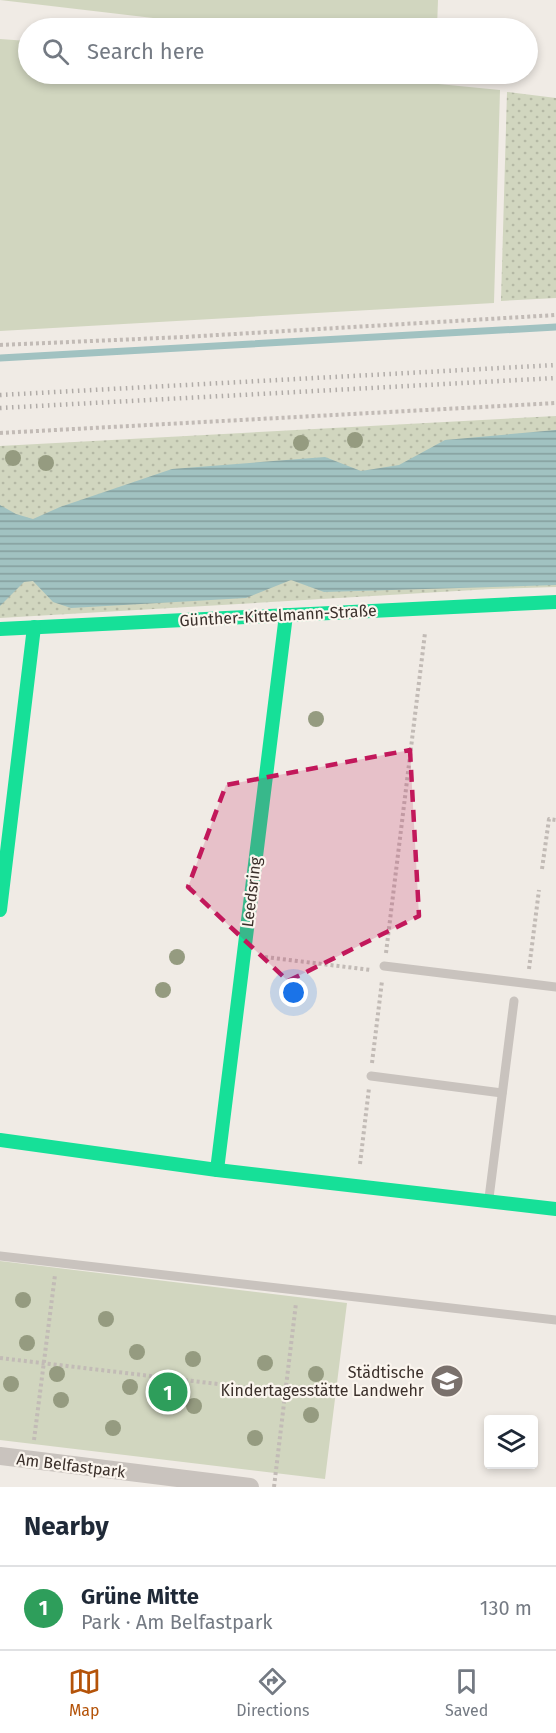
<!DOCTYPE html>
<html lang="en">
<head>
<meta charset="utf-8">
<style>
	:root { --surface:#fff; --page:#f6f6f7; --text:#1f2937; --muted:#747a83; --line:#e0e1e3; --accent:#b45309 }
	body { margin:0; font-family:"Fira Sans",sans-serif; background:var(--page); color:var(--text) }
	.controls { position:absolute; right:18px; bottom:18px; display:grid; overflow:hidden; border-radius:6px; box-shadow:0 3px 9px #0003 }
	.controls button { width:54px; height:54px; display:grid; place-items:center; padding:0; border:0; border-bottom:2px solid var(--line); background:var(--surface); color:var(--text); font:30px sans-serif }
	.you { position:absolute; left:294px; top:993px; width:21px; height:21px; margin:-15px; border:4px solid #fff; border-radius:50%; background:#1a73e8; box-shadow:0 0 0 9px #1a73e833 }
	.badge { display:grid; place-items:center; width:39px; height:39px; border-radius:50%; background:var(--accent); color:#fff; font-size:20px; font-weight:700 }
	.pin { position:absolute; translate:-50% -50%; border:3px solid #fff; box-shadow:0 2px 6px #0006 }
	.list { margin:0; padding:0; list-style:none }
	h2 { display:flex; justify-content:space-between; align-items:center; height:78px; margin:0; padding:0 24px; font-size:26px }
	h2 small { font-size:20px; font-weight:400; color:var(--muted) }
	.list li { display:grid; grid-template-columns:39px 1fr auto; gap:18px; align-items:center; box-sizing:border-box; height:84px; padding:0 24px; border-top:2px solid var(--line) }
	.list b { display:block; font-size:22px; white-space:nowrap }
	.list p { margin:0; font-size:20px; white-space:nowrap; color:var(--muted) }
	.list em { font-size:20px; font-style:normal; color:var(--muted) }
	.icon { flex:none; width:33px; height:33px; fill:none; stroke:currentColor; stroke-width:2; stroke-linecap:round; stroke-linejoin:round }
	.map { position:relative; flex:none; width:556px; height:1487px; overflow:hidden }
	.search { position:absolute; background:var(--surface); box-shadow:0 3px 9px #0003; left:18px; right:18px; top:18px; height:66px; display:flex; align-items:center; gap:15px; box-sizing:border-box; padding:0 21px; border-radius:33px; color:var(--muted); font-size:22px }
	.sheet { height:162px; background:var(--surface) }
	nav { display:flex; justify-content:space-around; align-items:center; box-sizing:border-box; height:84px; border-top:2px solid var(--line); background:var(--surface); font-size:16px; color:var(--muted) }
	nav a { display:grid; justify-items:center; gap:3px }
	nav .on { color:var(--accent) }
	.map>svg:first-child { display:block }
	.grass { fill:url(#grass-dots) }
	.green { fill:#d1d6bf }
	.water { fill:url(#water-rules) }
	.lines { fill:none; stroke-linecap:round; stroke-linejoin:round }
	.stream { stroke:#a1c2c1; stroke-width:7 }
	.path { stroke:#c2bbb6; stroke-width:4; stroke-dasharray:3 3; stroke-linecap:butt }
	.lane { stroke:#c9c3be; stroke-width:9 }
	.street { stroke:#c9c3be; stroke-width:18 }
	.fast { stroke:#16e098; stroke-width:14 }
	.rail { stroke:#b1aca8; stroke-width:4.5; stroke-dasharray:1.5 4.5; stroke-linecap:butt }
	.tree { fill:#959b80 }
	.marked { fill:#c2185b; fill-opacity:0.2; stroke:#c2185b; stroke-width:4.5; stroke-dasharray:12 8; stroke-linejoin:round }
	.labels { text-anchor:middle; stroke-width:4.5; stroke-linejoin:round; paint-order:stroke }
	.street-label { font-size:16px; fill:#3b302b; stroke:#fbf5ee }
	.poi-label { font-size:16px; fill:#3b302b; stroke:#fbf5ee; text-anchor:end }
</style>
</head>
<body>
<div class="map">
<svg width="556" height="1487" viewBox="0 0 556 1487">
	<defs>
		<pattern id="grass-dots" width="8" height="8" patternUnits="userSpaceOnUse" patternTransform="scale(1.5)"><rect width="8" height="8" fill="#d1d6bf"/><path d="M2 2h.1M6 6h.1" fill="none" stroke="#b4b8a4" stroke-width="1.8" stroke-linecap="round"/></pattern>
		<pattern id="water-rules" width="6" height="5" patternUnits="userSpaceOnUse" patternTransform="scale(1.5)"><rect width="6" height="5" fill="#a1c2c1"/><path d="M0 2.5h6" fill="none" stroke="#849e9d"/></pattern>
	</defs>
	<rect width="100%" height="100%" fill="#f0ebe5"/>
	<!-- grass -->
	<g class="grass">
		<path d="M507,92L556,98V298L501,301Z"/>
		<path d="M556,416V587L491,589L0,618V446Z"/>
	</g>
	<!-- green -->
	<g class="green">
		<path d="M0,0H438L437,28H238Z"/>
		<path d="M0,39L28,41V74H336L500,90L494,303L0,331Z"/>
		<path d="M0,1261L347,1303L325,1479L0,1440Z"/>
	</g>
	<!-- water -->
	<path class="water" d="M556,430V585L324,592L291,580L246,598L71,608L53,602L33,581L24,582L0,606V505L16,514L33,519L60,507L172,469L325,457L361,471L399,465L445,440Z"/>
	<g class="lines">
		<!-- stream -->
		<path class="stream" d="M0,358L556,327"/>
		<!-- path -->
		<g class="path">
			<path d="M0,345L184,337L556,315"/>
			<path d="M0,433L556,403"/>
			<path d="M542,869L549,819L556,820"/>
			<path d="M386,953L425,633"/>
			<path d="M265,957L371,970"/>
			<path d="M529,969L539,890"/>
			<path d="M372,1063L382,981"/>
			<path d="M360,1164L369,1088"/>
			<path d="M0,1358L285,1392"/>
			<path d="M34,1440L55,1275"/>
			<path d="M274,1487L296,1303"/>
		</g>
		<!-- lane -->
		<g class="lane">
			<path d="M384,966L556,987"/>
			<path d="M371,1076L502,1093"/>
			<path d="M489,1198L514,1001"/>
			<path d="M0,1256L556,1320"/>
		</g>
		<!-- street -->
		<path class="street" d="M0,1456L250,1487"/>
		<!-- fast -->
		<g class="fast">
			<path d="M0,629L556,602"/>
			<path d="M0,910L34,627"/>
			<path d="M0,1140L217,1170L556,1209"/>
			<path d="M217,1170L286,615"/>
		</g>
		<!-- rail -->
		<g class="rail">
			<path d="M0,395L556,365"/>
			<path d="M0,408L556,378"/>
		</g>
	</g>
	<!-- trees -->
	<g class="tree">
		<circle cx="355" cy="440" r="8"/>
		<circle cx="301" cy="443" r="8"/>
		<circle cx="13" cy="458" r="8"/>
		<circle cx="46" cy="463" r="8"/>
		<circle cx="316" cy="719" r="8"/>
		<circle cx="177" cy="957" r="8"/>
		<circle cx="163" cy="990" r="8"/>
		<circle cx="23" cy="1300" r="8"/>
		<circle cx="106" cy="1319" r="8"/>
		<circle cx="27" cy="1343" r="8"/>
		<circle cx="137" cy="1352" r="8"/>
		<circle cx="193" cy="1359" r="8"/>
		<circle cx="265" cy="1363" r="8"/>
		<circle cx="57" cy="1374" r="8"/>
		<circle cx="316" cy="1374" r="8"/>
		<circle cx="11" cy="1384" r="8"/>
		<circle cx="130" cy="1387" r="8"/>
		<circle cx="61" cy="1400" r="8"/>
		<circle cx="194" cy="1406" r="8"/>
		<circle cx="311" cy="1415" r="8"/>
		<circle cx="113" cy="1428" r="8"/>
		<circle cx="255" cy="1438" r="8"/>
	</g>
	<!-- marked area -->
	<path class="marked" d="M410,750L419,916L288,981L188,887L226,785Z"/>
	<!-- icons -->
	<defs>
		<symbol id="school-disc" viewBox="-11 -11 22 22"><circle r="9.5" fill="#7a716c" stroke="#fbf5ee"/><path d="M0-5L7-2L0 1L-7-2ZM-4 1L0 2.5L4 1V4Q0 6-4 4Z" fill="#fff"/></symbol>
	</defs>
	<g fill-rule="evenodd">
		<use href="#school-disc" x="428" y="1362" width="38" height="38"/>
	</g>
	<g class="labels">
		<!-- street labels -->
		<g class="street-label">
			<text transform="translate(278 615) rotate(-3)" y="6">Günther-Kittelmann-Straße</text>
			<text transform="translate(251 892) rotate(-83)" y="6">Leedsring</text>
			<text transform="translate(71 1465) rotate(7)" y="6">Am Belfastpark</text>
		</g>
		<!-- poi labels -->
		<g class="poi-label">
			<text x="424" y="1378">Städtische<tspan x="424" dy="18">Kindertagesstätte Landwehr</tspan></text>
		</g>
	</g>
</svg>
<div class="controls">
<button><svg class="icon" aria-label="layers" viewBox="0 0 24 24"><path d="M12 4l9 5-9 5-9-5zM3 14l9 5 9-5"/></svg></button>
</div>
<div class="you"></div>
<div class="pin badge" style="left:168px;top:1392px;background:#2e9e5b">1</div>
<div class="search"><svg class="icon" aria-label="search" viewBox="0 0 24 24"><circle cx="10" cy="10" r="6"/><path d="M15 15l6 6"/></svg>Search here</div>
</div>
<section class="sheet">
<h2>Nearby<small></small></h2>
<ul class="list">
<li><span class="badge" style="background:#2e9e5b">1</span><div><b>Grüne Mitte</b><p>Park · Am Belfastpark</p></div><em>130 m</em></li>
</ul>
</section>
<nav>
<a class="on"><svg class="icon" aria-label="map" viewBox="0 0 24 24"><path d="M3 6l6-2 6 2 6-2v14l-6 2-6-2-6 2zM9 4v14M15 6v14"/></svg>Map</a>
<a><svg class="icon" aria-label="directions" viewBox="0 0 24 24"><path d="M12 3l9 9-9 9-9-9zM9 14v-3h6M13 9l2 2-2 2"/></svg>Directions</a>
<a><svg class="icon" aria-label="saved" viewBox="0 0 24 24"><path d="M7 4h10v16l-5-4-5 4z"/></svg>Saved</a>
</nav>
</body>
</html>
